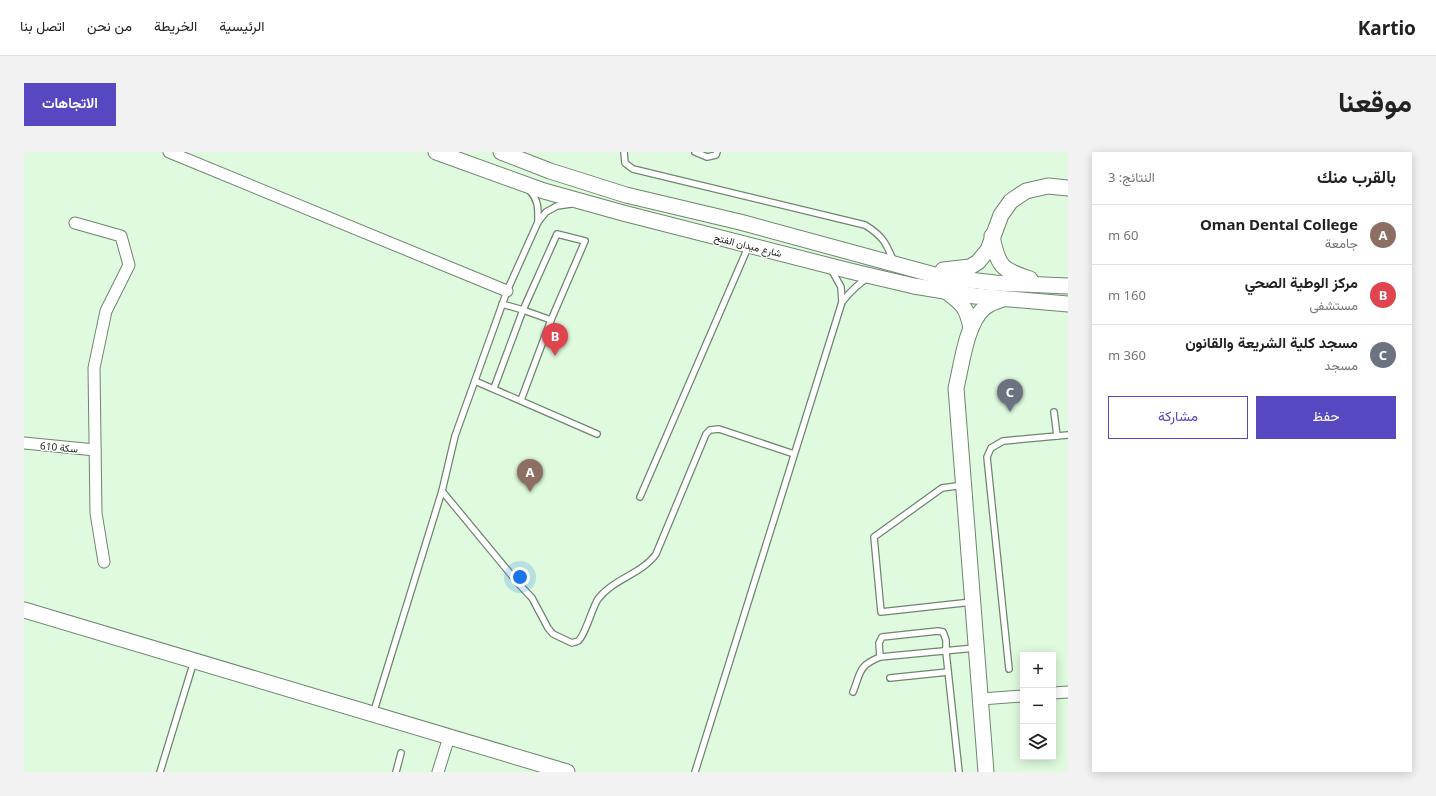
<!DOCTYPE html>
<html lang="ar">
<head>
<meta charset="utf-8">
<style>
	:root { --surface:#fff; --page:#f2f2f2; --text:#222; --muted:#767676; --line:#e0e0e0; --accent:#5648c0 }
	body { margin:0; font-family:"Noto Sans",Vazirmatn,sans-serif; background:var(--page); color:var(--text); direction:rtl }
	.controls { position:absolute; right:12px; bottom:12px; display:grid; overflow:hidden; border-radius:0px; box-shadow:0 2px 10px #0003 }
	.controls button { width:36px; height:36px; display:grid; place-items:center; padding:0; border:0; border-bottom:1px solid var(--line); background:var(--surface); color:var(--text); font:20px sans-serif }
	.you { position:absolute; left:496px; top:425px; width:14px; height:14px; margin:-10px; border:3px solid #fff; border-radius:50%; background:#1a73e8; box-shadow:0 0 0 6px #1a73e833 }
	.badge { display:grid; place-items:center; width:26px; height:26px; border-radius:50%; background:var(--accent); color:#fff; font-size:13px; font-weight:700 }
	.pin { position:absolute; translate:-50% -33px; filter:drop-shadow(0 1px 2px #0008) }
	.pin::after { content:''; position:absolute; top:21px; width:14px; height:12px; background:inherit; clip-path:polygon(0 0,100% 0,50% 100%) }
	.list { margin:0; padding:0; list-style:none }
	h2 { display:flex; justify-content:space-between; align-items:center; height:52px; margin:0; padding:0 16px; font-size:17px }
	h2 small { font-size:13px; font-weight:400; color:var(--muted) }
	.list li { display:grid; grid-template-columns:26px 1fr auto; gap:12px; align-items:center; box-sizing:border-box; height:60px; padding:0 16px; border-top:1px solid var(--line) }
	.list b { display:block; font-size:15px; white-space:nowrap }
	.list p { margin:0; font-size:13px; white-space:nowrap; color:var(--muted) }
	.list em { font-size:13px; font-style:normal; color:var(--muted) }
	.actions { display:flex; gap:8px; padding:12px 16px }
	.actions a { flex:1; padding:9px 0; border:1px solid var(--accent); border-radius:0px; text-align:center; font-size:14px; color:var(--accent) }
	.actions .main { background:var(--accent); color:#fff }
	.icon { flex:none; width:22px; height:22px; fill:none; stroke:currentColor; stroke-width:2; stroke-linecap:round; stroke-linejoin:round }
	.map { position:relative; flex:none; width:1044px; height:620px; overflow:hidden; direction:ltr; border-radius:0px }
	header { display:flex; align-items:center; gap:24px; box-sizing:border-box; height:56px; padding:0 20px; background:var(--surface); border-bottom:1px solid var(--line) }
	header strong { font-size:19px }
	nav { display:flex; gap:22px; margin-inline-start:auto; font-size:14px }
	.intro { display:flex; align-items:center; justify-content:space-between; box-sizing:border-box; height:96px; padding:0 24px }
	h1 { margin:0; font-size:28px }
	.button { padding:10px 18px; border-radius:0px; background:var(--accent); color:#fff; font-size:14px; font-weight:700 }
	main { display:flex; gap:24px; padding:0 24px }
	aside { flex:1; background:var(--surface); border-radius:0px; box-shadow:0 2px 10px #0003 }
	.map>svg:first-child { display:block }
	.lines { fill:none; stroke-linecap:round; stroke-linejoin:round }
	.lane-casing { stroke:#6e866d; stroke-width:8 }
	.street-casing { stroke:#6e866d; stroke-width:13 }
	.secondary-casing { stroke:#6e866d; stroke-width:17 }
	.lane { stroke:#fff; stroke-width:5.5 }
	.street { stroke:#fff; stroke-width:11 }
	.secondary { stroke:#fff; stroke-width:15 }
	.labels { text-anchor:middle; stroke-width:3; stroke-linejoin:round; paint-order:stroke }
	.street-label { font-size:10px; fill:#151e14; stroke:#fff }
</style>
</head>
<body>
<header>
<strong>Kartio</strong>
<nav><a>الرئيسية</a><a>الخريطة</a><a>من نحن</a><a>اتصل بنا</a></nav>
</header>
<div class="intro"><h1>موقعنا</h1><a class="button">الاتجاهات</a></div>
<main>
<aside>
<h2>بالقرب منك<small>النتائج: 3</small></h2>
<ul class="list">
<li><span class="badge" style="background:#8d6e63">A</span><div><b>Oman Dental College</b><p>جامعة</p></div><em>60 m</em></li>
<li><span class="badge" style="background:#e0444e">B</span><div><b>مركز الوطية الصحي</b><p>مستشفى</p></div><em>160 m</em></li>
<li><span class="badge" style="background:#6b7280">C</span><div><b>مسجد كلية الشريعة والقانون</b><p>مسجد</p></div><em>360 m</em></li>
</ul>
<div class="actions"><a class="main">حفظ</a><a>مشاركة</a></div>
</aside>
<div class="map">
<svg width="1044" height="620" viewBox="0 0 1044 620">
	<rect width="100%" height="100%" fill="#dffade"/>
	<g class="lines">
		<defs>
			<g id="lane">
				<path d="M600,0L601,11L609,17L841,73C859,84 862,91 870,110"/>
				<path d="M671,0L683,5L692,3L693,0"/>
				<path d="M506,39C515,49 514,57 514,70"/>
				<path d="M818,150C826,140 833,132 844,126"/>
				<path d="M478,152L499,158L527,168"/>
				<path d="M451,229L573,282"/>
				<path d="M470,236L499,158L533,82L561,89L527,168L497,248"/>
				<path d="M1030,260L1033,284"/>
				<path d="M940,333L918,336L850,385L857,460L948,450"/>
				<path d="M418,339L494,431L508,446L524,476L529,482L548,491C550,490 552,490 554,489C561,484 568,456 574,447C589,427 618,422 632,402L682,282L686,278L695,277L770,302"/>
				<path d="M616,345L725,93"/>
				<path d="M856,505L855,491L858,485L914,479L919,480L922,488V500L935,620"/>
				<path d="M985,517L963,305L967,296L979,289L1044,283"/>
				<path d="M866,526L924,520"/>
				<path d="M829,540C837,520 834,514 856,505L951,496"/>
				<path d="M349,562L418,339L431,284L483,139L514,70L522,60L533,54L547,52"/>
				<path d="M136,620L170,509"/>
				<path d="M372,620L377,601"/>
				<path d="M671,620L818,150L817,135L807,117"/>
			</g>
			<g id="street">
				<path d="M145,0L483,139"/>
				<path d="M51,71L97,84L105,113L82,159L70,216L72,361L80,410"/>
				<path d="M0,291L71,298"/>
				<path d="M1029,541L1044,540"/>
				<path d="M957,547L999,544"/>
				<path d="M414,620L425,585"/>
			</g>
			<g id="secondary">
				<path d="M412,0L520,39L599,61L826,119L890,134L951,144L1044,152"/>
				<path d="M477,0L526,19L602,43L716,70L918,125L971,131L1044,134"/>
				<path d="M968,84C974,115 978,118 1006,127"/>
				<path d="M919,118L946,115L954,110L964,98L977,63L987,49L1002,39L1024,34L1044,36"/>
				<path d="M923,140C939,152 943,156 947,176"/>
				<path d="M0,458L543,620"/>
				<path d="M962,620L932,236C938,212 942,172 960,156C965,152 973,149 979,147"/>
			</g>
		</defs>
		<!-- lane casing -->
		<use href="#lane" class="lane-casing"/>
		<!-- street casing -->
		<use href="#street" class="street-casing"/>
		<!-- secondary casing -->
		<use href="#secondary" class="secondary-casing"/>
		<!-- lane -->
		<use href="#lane" class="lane"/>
		<!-- street -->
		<use href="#street" class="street"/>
		<!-- secondary -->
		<use href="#secondary" class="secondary"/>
	</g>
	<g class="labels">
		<!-- street labels -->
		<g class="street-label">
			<text transform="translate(724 93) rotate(14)" y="4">شارع ميدان الفتح</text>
			<text transform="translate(35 295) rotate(5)" y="4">سكة 610</text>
		</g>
	</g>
</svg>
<div class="controls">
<button>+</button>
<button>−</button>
<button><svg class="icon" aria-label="layers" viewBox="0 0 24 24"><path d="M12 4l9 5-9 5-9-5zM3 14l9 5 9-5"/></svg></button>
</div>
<div class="you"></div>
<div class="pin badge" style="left:506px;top:340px;background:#8d6e63">A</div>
<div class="pin badge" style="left:531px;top:204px;background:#e0444e">B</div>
<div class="pin badge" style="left:986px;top:260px;background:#6b7280">C</div>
</div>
</main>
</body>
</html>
